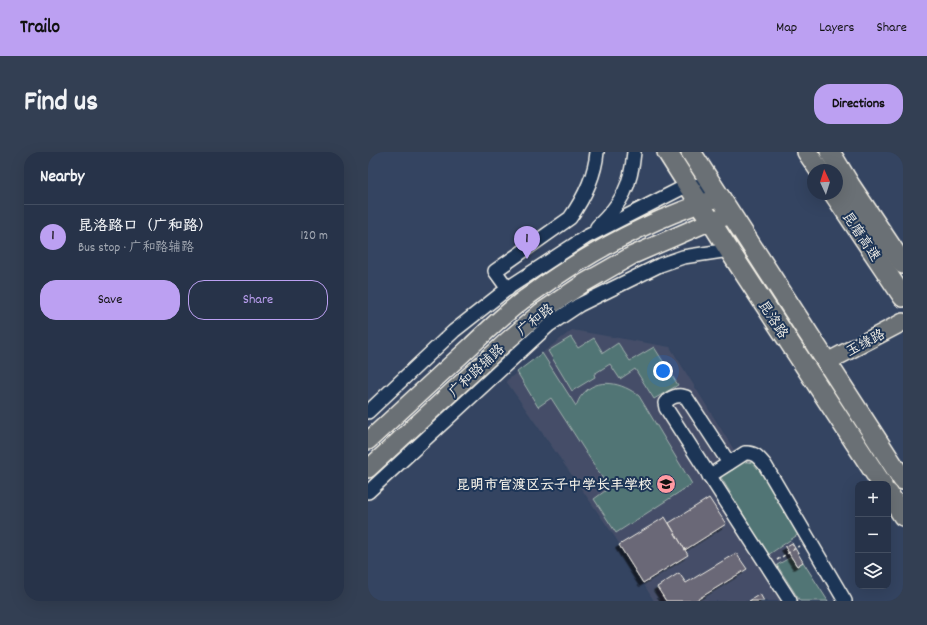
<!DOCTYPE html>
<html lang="en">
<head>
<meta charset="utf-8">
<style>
	:root { --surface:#273349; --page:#333f53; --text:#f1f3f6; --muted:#a4aab4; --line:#434e61; --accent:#bca0f2 }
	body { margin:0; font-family:Dekko,"LXGW WenKai TC",sans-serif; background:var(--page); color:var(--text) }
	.controls { position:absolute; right:12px; bottom:12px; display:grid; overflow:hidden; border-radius:8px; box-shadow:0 4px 16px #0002 }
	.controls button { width:36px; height:36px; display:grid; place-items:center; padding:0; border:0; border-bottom:1px solid var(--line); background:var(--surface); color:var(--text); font:20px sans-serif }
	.compass { position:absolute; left:439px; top:12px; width:36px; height:36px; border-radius:50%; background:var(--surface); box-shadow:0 4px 16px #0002; rotate:356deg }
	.you { position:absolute; left:295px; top:219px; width:14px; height:14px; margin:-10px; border:3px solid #fff; border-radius:50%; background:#1a73e8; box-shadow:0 0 0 6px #1a73e833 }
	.badge { display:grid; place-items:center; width:26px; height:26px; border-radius:50%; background:var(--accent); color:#111; font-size:13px; font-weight:700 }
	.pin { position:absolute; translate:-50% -33px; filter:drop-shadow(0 1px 2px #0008) }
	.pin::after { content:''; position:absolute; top:21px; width:14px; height:12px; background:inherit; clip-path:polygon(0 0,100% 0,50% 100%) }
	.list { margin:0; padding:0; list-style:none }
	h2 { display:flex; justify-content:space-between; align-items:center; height:52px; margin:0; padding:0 16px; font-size:17px }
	h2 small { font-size:13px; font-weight:400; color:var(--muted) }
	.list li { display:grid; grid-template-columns:26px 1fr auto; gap:12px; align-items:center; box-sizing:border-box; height:64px; padding:0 16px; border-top:1px solid var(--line) }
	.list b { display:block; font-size:15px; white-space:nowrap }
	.list p { margin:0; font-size:13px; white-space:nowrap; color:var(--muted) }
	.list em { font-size:13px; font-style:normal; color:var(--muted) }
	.actions { display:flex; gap:8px; padding:12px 16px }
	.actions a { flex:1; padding:9px 0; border:1px solid var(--accent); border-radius:16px; text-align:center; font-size:14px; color:var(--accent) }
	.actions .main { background:var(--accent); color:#111 }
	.icon { flex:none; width:22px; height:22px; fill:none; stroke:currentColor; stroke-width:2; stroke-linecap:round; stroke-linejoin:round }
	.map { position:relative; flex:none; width:535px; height:449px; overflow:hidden; border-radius:16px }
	header { display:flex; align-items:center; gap:24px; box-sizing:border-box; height:56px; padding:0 20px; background:var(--accent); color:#111 }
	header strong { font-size:19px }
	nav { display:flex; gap:22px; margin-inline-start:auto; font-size:14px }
	.intro { display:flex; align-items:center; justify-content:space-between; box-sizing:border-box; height:96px; padding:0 24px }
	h1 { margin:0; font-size:28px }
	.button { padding:10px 18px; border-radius:16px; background:var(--accent); color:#111; font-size:14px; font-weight:700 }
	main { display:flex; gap:24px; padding:0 24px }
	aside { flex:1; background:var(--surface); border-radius:16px; box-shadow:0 4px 16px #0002 }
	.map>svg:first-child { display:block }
	.built { fill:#444e68 }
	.green { fill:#517474; stroke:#a2b2ae }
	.building { fill:#6b6777; stroke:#f4f1e8; filter:url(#shadow) }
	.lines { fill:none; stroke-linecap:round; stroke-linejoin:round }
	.minor-casing { stroke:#f4f1e8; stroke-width:16 }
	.major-casing { stroke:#f4f1e8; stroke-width:20 }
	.highway-casing { stroke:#f4f1e8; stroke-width:22 }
	.path { stroke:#f4f1e8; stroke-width:1.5; stroke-dasharray:3 3; stroke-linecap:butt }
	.minor { stroke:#1d3557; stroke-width:13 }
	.major { stroke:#6b7074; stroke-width:17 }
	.highway { stroke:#6b7074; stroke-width:19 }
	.labels { text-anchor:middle; stroke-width:4; stroke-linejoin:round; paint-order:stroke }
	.street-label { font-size:14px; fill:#f4f1e8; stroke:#1d3557 }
	.poi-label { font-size:14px; font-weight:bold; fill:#f4f1e8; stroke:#1d3557; text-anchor:end }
</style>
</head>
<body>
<header>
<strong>Trailo</strong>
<nav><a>Map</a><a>Layers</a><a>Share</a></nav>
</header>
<div class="intro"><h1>Find us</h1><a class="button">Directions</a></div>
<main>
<aside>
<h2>Nearby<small></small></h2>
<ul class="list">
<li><span class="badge">1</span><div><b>昆洛路口（广和路）</b><p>Bus stop · 广和路辅路</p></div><em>120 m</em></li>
</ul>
<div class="actions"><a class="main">Save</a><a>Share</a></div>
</aside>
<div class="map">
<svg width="535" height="449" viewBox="0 0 535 449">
	<defs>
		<filter id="shadow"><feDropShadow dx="-3.5" dy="3.5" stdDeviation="0" flood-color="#0009"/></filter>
	</defs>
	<rect width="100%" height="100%" fill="#344461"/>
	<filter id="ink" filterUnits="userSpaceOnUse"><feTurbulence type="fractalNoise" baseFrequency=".025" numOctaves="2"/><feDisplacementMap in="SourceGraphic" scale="8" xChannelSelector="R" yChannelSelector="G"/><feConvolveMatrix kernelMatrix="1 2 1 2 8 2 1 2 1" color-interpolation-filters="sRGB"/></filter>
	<g filter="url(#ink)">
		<!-- built -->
		<path class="built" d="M204,178L302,195L460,449H286L247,385L138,229Z"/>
		<!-- green -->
		<g class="green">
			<path d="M203,185L210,196L226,186L235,201L250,191L262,209L286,195L310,233L286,247L267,217L252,227L242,212L226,222L227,225L204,239L180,199Z"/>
			<path d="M174,201L208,254C210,250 211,246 214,243C229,224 255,231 271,244L324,332L248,381L226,347L241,336L183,246L170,255L149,220Z"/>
			<path d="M373,309L392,312L431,382L400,403L351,322Z"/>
			<path d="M423,405L429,413L435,410L460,449H432L409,413Z"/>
		</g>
		<!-- building -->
		<g class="building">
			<path d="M341,346L358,372L317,398L301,371Z"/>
			<path d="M297,365L320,403L275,431L251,393Z"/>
			<path d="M424,391L435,410L429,414L417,395Z"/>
			<path d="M368,401L379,417L327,449H298L289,435L311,421L318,431Z"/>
			<path d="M392,442L396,449H381Z"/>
		</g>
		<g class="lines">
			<defs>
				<g id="minor">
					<path d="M229,75C254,51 263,34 266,0"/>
					<path d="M140,137L127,119L202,66C216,46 227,24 229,0"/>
					<path d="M0,260L86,179L143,134L218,85L320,33C331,33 339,34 348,41"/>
					<path d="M361,311L318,245C310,242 302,245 297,251L298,256L422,449"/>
					<path d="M341,324L377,301C387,300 391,306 397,313L477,449"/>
					<path d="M0,340L181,173L211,153L292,113L315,105L361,98"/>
				</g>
				<g id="major">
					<path d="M459,210L535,170"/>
					<path d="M0,289C34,258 68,226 102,195C121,177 140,158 162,143C219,101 285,66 353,45"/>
					<path d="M0,317L139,189L173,160L216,131L265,103L343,69L364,63"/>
				</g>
				<g id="highway">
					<path d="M299,0L361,98L514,332"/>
					<path d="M323,0L535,328"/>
					<path d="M439,0L451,18"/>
					<path d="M462,0L482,33L535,112"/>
					<path d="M466,42L535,145"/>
					<path d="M520,341L535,364"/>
				</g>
			</defs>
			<!-- minor casing -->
			<use href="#minor" class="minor-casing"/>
			<!-- major casing -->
			<use href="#major" class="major-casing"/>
			<!-- highway casing -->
			<use href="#highway" class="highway-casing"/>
			<!-- path -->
			<path class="path" d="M409,408L431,394"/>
			<!-- minor -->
			<use href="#minor" class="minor"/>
			<!-- major -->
			<use href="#major" class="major"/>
			<!-- highway -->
			<use href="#highway" class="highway"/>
		</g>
	</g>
	<!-- icons -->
	<defs>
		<symbol id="school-disc" viewBox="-11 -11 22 22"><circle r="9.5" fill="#ff9aa2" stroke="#1d3557"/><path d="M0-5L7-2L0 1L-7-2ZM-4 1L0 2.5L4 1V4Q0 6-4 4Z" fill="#111"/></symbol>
	</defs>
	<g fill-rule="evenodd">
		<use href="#school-disc" x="287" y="321" width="22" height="22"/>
	</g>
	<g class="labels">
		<!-- street labels -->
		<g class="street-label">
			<text transform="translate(494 84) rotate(56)" y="5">昆磨高速</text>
			<text transform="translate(167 167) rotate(-38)" y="5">广和路</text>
			<text transform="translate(406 167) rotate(57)" y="5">昆洛路</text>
			<text transform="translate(497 190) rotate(-28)" y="5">玉缘路</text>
			<text transform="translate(108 218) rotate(-43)" y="5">广和路辅路</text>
		</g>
		<!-- poi labels -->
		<g class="poi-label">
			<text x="284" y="337">昆明市官渡区云子中学长丰学校</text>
		</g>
	</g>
</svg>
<div class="controls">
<button>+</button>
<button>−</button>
<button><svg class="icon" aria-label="layers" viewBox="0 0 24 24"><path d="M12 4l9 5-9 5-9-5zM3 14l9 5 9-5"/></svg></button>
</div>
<svg class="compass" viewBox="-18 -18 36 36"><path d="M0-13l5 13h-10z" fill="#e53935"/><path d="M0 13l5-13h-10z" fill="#a4aab4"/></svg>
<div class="you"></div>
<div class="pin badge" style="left:159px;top:107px">1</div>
</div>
</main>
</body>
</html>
